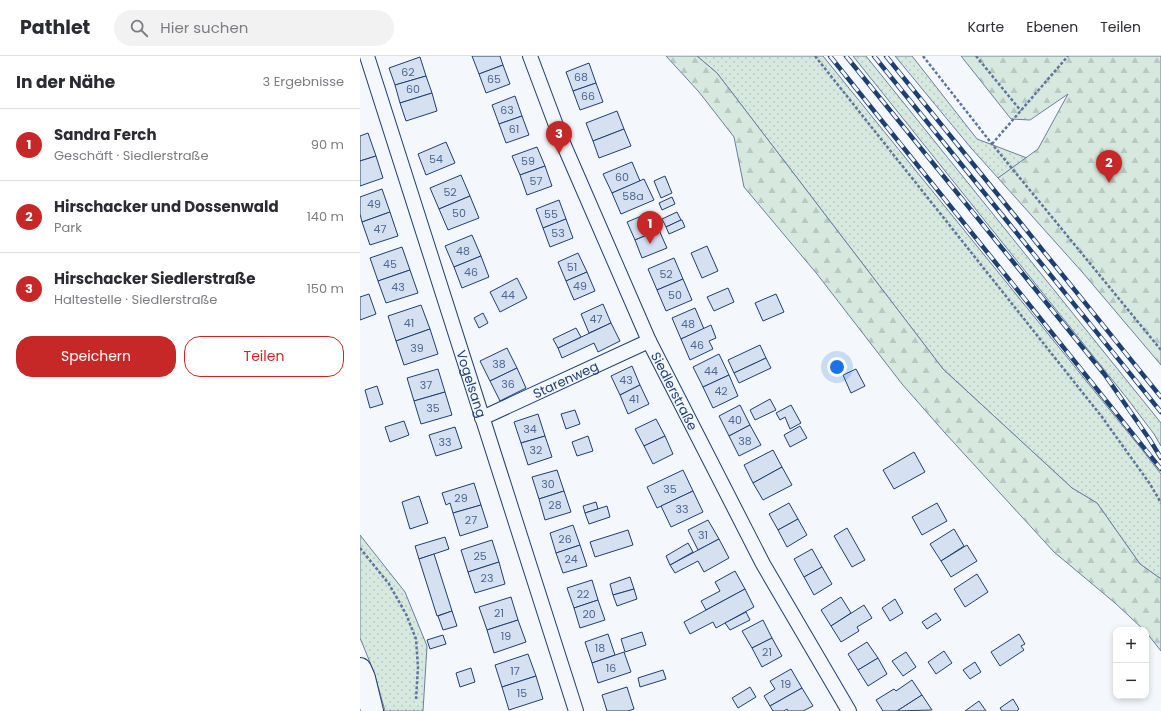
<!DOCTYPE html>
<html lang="de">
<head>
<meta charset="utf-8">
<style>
	:root { --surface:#fff; --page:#f2f2f3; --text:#2b2b33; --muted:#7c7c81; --line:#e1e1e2; --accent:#c62828 }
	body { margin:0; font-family:Poppins,sans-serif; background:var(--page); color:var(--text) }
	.controls { position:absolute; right:12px; bottom:12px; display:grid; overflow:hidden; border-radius:8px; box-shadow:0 2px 6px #0003 }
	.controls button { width:36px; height:36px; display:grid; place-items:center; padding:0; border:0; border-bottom:1px solid var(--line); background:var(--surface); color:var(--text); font:20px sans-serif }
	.you { position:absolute; left:477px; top:311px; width:14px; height:14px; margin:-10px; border:3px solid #fff; border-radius:50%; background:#1a73e8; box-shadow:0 0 0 6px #1a73e833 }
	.badge { display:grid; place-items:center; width:26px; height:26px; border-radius:50%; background:var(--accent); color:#fff; font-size:13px; font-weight:700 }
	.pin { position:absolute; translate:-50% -33px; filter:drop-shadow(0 1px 2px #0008) }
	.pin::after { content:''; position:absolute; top:21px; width:14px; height:12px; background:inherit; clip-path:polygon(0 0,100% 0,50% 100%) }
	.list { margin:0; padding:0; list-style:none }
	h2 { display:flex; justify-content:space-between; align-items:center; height:52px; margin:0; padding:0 16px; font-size:17px }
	h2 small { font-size:13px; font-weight:400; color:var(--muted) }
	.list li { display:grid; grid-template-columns:26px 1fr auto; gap:12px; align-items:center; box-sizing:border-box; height:72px; padding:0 16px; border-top:1px solid var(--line) }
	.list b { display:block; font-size:15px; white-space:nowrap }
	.list p { margin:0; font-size:13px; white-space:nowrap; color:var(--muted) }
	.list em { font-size:13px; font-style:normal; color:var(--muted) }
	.actions { display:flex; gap:8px; padding:12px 16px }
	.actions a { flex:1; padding:9px 0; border:1px solid var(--accent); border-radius:16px; text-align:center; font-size:14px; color:var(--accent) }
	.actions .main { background:var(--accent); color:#fff }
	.icon { flex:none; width:22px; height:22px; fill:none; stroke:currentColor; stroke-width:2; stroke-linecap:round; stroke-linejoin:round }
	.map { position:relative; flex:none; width:801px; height:655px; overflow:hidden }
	header { display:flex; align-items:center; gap:24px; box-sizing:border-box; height:56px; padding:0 20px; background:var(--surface); border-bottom:1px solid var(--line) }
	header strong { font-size:19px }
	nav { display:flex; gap:22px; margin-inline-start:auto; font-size:14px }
	.search { width:280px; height:36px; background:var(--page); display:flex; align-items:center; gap:10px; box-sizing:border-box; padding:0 14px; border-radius:22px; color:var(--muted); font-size:15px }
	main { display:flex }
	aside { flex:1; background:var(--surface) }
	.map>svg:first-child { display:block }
	.grass { fill:url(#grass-dots); stroke:#687fa3 }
	.forest { fill:url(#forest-firs); stroke:#687fa3 }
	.building { fill:#d5e0f0; stroke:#1d3f73 }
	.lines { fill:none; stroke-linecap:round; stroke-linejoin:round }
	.street-casing { stroke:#1d3f73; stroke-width:16 }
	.highway-casing { stroke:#1d3f73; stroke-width:24 }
	.path { stroke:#5e769c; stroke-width:2.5; stroke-dasharray:3 2; stroke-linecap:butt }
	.street { stroke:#f4f7fb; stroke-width:14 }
	.highway { stroke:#f4f7fb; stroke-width:22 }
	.rail-casing { stroke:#1d3f73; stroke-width:4.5 }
	.rail { stroke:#f4f7fb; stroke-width:3; stroke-dasharray:9; stroke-linecap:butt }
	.labels { text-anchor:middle; stroke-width:3; stroke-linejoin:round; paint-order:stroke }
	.number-label { font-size:11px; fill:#4b6792 }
	.street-label { font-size:13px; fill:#1d3f73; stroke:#f4f7fb }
</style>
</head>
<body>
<header>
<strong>Pathlet</strong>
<div class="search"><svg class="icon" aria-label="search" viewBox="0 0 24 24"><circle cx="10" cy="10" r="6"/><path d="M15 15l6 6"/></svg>Hier suchen</div>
<nav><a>Karte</a><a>Ebenen</a><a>Teilen</a></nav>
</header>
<main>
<aside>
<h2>In der Nähe<small>3 Ergebnisse</small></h2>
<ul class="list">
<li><span class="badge">1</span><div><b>Sandra Ferch</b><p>Geschäft · Siedlerstraße</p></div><em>90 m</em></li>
<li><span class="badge">2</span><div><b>Hirschacker und Dossenwald</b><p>Park</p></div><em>140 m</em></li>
<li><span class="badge">3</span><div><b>Hirschacker Siedlerstraße</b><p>Haltestelle · Siedlerstraße</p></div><em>150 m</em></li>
</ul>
<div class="actions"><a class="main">Speichern</a><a>Teilen</a></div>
</aside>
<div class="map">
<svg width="801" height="655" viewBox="0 0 801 655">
	<defs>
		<pattern id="grass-dots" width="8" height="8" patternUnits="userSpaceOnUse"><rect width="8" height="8" fill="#d7e8df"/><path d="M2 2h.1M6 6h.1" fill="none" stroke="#b8c8c3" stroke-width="1.8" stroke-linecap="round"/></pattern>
		<pattern id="forest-firs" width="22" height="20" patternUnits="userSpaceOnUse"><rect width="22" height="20" fill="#d7e8df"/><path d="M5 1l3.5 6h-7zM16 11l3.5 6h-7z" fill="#b8c8c3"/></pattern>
	</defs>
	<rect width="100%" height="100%" fill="#f4f7fb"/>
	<!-- grass -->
	<g class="grass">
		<path d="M337,0H463L783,395L801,418V523L780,508L737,447L712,432L583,313L357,17Z"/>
		<path d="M493,0H506L801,367V390L794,378L766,341Z"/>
		<path d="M535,0H552L617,83L667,102L638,122L611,92Z"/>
		<path d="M0,479L45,536L67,590L63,655H25L14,616L0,582Z"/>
	</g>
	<!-- forest -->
	<g class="forest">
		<path d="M306,0H337L357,17L583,313L712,432L737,447L780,508L801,523V595L786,576V574H784L755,547L694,496L585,377L542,328L457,218L384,131L374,81L339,36Z"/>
		<path d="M601,0H801V309L723,217L638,122L678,93L708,38L670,64L651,63Z"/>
	</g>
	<!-- building -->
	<g class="building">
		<path d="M112,0H140L143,9L119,18Z"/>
		<path d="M60,1L66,20L35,29L29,12Z"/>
		<path d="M229,7L236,27L213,35L206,16Z"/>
		<path d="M143,9L150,28L126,37L119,18Z"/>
		<path d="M66,20L72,37L40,47L35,29Z"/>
		<path d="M236,27L243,46L220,54L213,35Z"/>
		<path d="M72,37L77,55L46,65L40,47Z"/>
		<path d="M155,40L162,60L139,68L132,49Z"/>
		<path d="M257,55L264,73L233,85L226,67Z"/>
		<path d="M162,60L169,79L146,87L139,68Z"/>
		<path d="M264,73L271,90L239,102L233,85Z"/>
		<path d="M8,77L16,100L0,105V80Z"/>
		<path d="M86,86L95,107L66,119L58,98Z"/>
		<path d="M177,91L185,110L160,119L152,100Z"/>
		<path d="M16,100L23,122L0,130V105Z"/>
		<path d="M272,106L280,125L252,137L243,118Z"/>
		<path d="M185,110L192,130L167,139L160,119Z"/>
		<path d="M101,119L110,140L79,153L70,132Z"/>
		<path d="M305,120L312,137L301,142L294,125Z"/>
		<path d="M284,123L294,144L261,158L252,137Z"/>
		<path d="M22,133L30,156L2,166L0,158V141Z"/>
		<path d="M110,140L119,162L88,174L79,153Z"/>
		<path d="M312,141L315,148L302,154L299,147Z"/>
		<path d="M199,144L206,163L183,172L176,153Z"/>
		<path d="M30,156L38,180L10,189L2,166Z"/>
		<path d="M291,156L299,174L275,184L267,166Z"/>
		<path d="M317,156L321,164L306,171L302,163Z"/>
		<path d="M206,163L213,182L190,191L183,172Z"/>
		<path d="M321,164H322L325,171L309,178L306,171Z"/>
		<path d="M299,174L307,192L282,202L275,184Z"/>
		<path d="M112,179L121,200L94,211L85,190Z"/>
		<path d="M347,190L358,215L342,222L331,197Z"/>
		<path d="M42,191L50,214L18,225L10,202Z"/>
		<path d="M218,197L227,216L206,225L198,206Z"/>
		<path d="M121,200L129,221L102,232L94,211Z"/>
		<path d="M314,202L323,223L297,234L288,213Z"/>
		<path d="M50,214L58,237L26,247L18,225Z"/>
		<path d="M227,216L235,235L214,244L206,225Z"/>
		<path d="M157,222L167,242L140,256L130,236Z"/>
		<path d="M323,223L332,244L306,255L297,234Z"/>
		<path d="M368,232L374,246L354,255L347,241Z"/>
		<path d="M9,238L16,258L0,264V241Z"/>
		<path d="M416,238L424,256L403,265L395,247Z"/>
		<path d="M243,248L251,267L229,277L221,258Z"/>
		<path d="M61,249L70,273L36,285L28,260Z"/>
		<path d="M335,252L344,273L321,283L312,262Z"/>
		<path d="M123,257L128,267L119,272L114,262Z"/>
		<path d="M251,267L260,285L238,296L234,287L202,302L198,292Z"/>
		<path d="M351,269L356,282L349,285L353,293L330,304L321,283Z"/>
		<path d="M216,272L221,281L198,292L193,283Z"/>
		<path d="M70,273L78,298L44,309L36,285Z"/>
		<path d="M400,289L406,302L374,317L368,304Z"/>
		<path d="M147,292L157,312L130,325L120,305Z"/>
		<path d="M359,298L369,319L343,331L333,311Z"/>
		<path d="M406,302L411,312L379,327L374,317Z"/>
		<path d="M272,310L280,329L260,339L251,320Z"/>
		<path d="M157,312L166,332L140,345L130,325Z"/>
		<path d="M78,313L85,336L54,345L47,322Z"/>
		<path d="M496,313L505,330L491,337L483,319Z"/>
		<path d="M369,319L378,340L353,352L343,331Z"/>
		<path d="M280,329L289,348L268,358L260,339Z"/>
		<path d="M17,330L23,348L10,352L5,334Z"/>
		<path d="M85,336L92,359L61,368L54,345Z"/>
		<path d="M410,343L416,354L395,364L390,354Z"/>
		<path d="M380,349L390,369L369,380L359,360Z"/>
		<path d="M431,349L441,367L430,373L425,361L420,364L416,357Z"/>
		<path d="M215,354L220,368L206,373L201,358Z"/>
		<path d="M178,358L185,380L161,387L154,366Z"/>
		<path d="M296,363L305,380L284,390L275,373Z"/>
		<path d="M44,365L49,379L30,386L25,371Z"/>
		<path d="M390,369L401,389L379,400L369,380Z"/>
		<path d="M440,370L447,382L430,391L424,379Z"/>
		<path d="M95,371L102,392L76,400L69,379Z"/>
		<path d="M185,380L192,401L168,409L161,387Z"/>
		<path d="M228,380L233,395L217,400L212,386Z"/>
		<path d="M305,380L313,398L293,408L284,390Z"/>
		<path d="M413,394L422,411L393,427L384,409Z"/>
		<path d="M554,396L565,416L534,433L523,414Z"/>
		<path d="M422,411L432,429L403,444L393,427Z"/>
		<path d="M197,414L204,435L179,443L172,421Z"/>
		<path d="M323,414L333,435L297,452L287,431Z"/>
		<path d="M114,427L121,449L93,457L90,447L86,449L82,437Z"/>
		<path d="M204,435L211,456L185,464L179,443Z"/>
		<path d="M333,435L343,456L311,471L301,450Z"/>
		<path d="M59,440L68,467L50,473L42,446Z"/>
		<path d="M236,446L238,453L225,457L223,450Z"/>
		<path d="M429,447L438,463L418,474L409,458Z"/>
		<path d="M577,447L587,465L562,479L552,461Z"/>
		<path d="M121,449L128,471L100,480L93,457Z"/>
		<path d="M247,450L250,461L229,468L225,457Z"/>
		<path d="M438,463L447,479L427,491L418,474Z"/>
		<path d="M348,464L359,483L338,494L328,474Z"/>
		<path d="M213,469L220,489L196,497L190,477Z"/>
		<path d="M487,472L505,504L492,511L474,480Z"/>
		<path d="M594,473L604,490L581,505L570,488Z"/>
		<path d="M268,474L273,489L235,501L230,486Z"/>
		<path d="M85,481L89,493L59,503L55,490Z"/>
		<path d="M359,483L369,502L344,516L338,505L315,517L310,509Z"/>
		<path d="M132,484L139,506L108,516L101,494Z"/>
		<path d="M328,487L333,496L310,509L306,500Z"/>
		<path d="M220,489L227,510L203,517L196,497Z"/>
		<path d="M607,489L617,505L591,521L581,505Z"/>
		<path d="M452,493L462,511L444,521L434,503Z"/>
		<path d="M74,498L92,555L77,560L59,503Z"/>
		<path d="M139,506L145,528L115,537L108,516Z"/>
		<path d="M462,511L472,528L454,539L444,521Z"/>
		<path d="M375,515L385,533L346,554L341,545L360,535L355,526Z"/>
		<path d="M617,518L628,536L605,551L594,533Z"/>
		<path d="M270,521L274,533L253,539L250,528Z"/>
		<path d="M232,524L238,544L214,552L207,532Z"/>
		<path d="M274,533L277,543L257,550L253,539Z"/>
		<path d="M385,533L394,551L356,572L353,566L330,578L324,566Z"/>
		<path d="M151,541L158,564L127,574L119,551Z"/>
		<path d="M481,541L491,557L471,570L461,554Z"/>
		<path d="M535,543L543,557L530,565L522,552Z"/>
		<path d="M238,544L245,564L220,572L214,552Z"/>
		<path d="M504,549L512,562L497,571L499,575L481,586L471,570Z"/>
		<path d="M92,555L97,570L83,574L78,560Z"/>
		<path d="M386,556L390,564L370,574L365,567Z"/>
		<path d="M576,557L581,564L567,573L562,566Z"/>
		<path d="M158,564L166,586L134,597L127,574Z"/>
		<path d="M403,564L412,582L392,592L382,575Z"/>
		<path d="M282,576L286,589L265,596L261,583Z"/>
		<path d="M248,578L255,599L232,607L225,586Z"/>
		<path d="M659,578L665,588L661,590L664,594L640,610L631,596Z"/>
		<path d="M83,579L86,588L70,593L67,584Z"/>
		<path d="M412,582L422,600L402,611L392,592Z"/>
		<path d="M507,586L518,602L498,614L488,598Z"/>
		<path d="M584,595L592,607L576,618L568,606Z"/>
		<path d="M264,596L271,616L238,627L232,607Z"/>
		<path d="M546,596L556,611L543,620L532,605Z"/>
		<path d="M168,598L176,620L142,631L135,609Z"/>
		<path d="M518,602L527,618L508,630L498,614Z"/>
		<path d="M615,606L621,616L610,623L603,614Z"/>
		<path d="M111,612L115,626L100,631L96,617Z"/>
		<path d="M431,613L442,632L410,650L404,640L415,633L410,625Z"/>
		<path d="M303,614L306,623L280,631L278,622Z"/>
		<path d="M176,620L183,643L149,654L142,631Z"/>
		<path d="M552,624L562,639L537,655H523L516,644L534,633L536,635Z"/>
		<path d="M267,631L274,653L268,655H247L242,639Z"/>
		<path d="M390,631L396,641L378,652L372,642Z"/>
		<path d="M442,632L453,650L443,655H428L427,653L424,655H413L410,650Z"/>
		<path d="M562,639L572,654L537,655Z"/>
		<path d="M653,643L659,653L657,655H642L640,652Z"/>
		<path d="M619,645L626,655H605Z"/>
	</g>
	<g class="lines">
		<defs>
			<g id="street">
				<path id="s1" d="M7,0L216,655"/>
				<path id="s2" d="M170,0L200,80L289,285L403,508L489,655"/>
				<path id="s3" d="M122,362L289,285"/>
			</g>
			<path id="highway" d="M0,613L4,622L12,655"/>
		</defs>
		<!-- street casing -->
		<use href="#street" class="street-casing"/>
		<!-- highway casing -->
		<use href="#highway" class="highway-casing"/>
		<!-- path -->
		<g class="path">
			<path d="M455,0L742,361L790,428L801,447"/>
			<path d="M563,0L632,88L801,294"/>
			<path d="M616,0L661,55"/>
			<path d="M632,88L708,0"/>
			<path d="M0,492L29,528L46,558L56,583L58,611L56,643"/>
		</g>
		<!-- street -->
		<use href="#street" class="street"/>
		<!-- highway -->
		<use href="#highway" class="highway"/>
		<defs>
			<g id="rail">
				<path d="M470,0L801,413"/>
				<path d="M486,0L745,319L790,384L801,402"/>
				<path d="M514,0L801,356"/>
				<path d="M526,0L801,341"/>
			</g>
		</defs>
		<!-- rail casing -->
		<use href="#rail" class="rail-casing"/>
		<!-- rail -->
		<use href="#rail" class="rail"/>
	</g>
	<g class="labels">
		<!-- number labels -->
		<g class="number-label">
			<text x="48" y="20">62</text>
			<text x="221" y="25">68</text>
			<text x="134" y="27">65</text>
			<text x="53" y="37">60</text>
			<text x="228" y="44">66</text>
			<text x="147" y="58">63</text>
			<text x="154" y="77">61</text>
			<text x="76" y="107">54</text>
			<text x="168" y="109">59</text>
			<text x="262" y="125">60</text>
			<text x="176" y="129">57</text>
			<text x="90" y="140">52</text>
			<text x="273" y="144">58a</text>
			<text x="14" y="152">49</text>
			<text x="99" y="161">50</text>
			<text x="191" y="162">55</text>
			<text x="20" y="177">47</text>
			<text x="198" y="181">53</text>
			<text x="103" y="199">48</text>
			<text x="30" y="212">45</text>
			<text x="212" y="215">51</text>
			<text x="111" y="220">46</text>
			<text x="306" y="222">52</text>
			<text x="220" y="234">49</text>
			<text x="38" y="235">43</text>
			<text x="148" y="243">44</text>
			<text x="315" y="243">50</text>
			<text x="236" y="267">47</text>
			<text x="49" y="271">41</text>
			<text x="328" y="272">48</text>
			<text x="337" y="293">46</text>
			<text x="57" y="296">39</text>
			<text x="139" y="312">38</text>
			<text x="351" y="319">44</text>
			<text x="266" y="328">43</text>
			<text x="148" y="332">36</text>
			<text x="66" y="333">37</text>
			<text x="361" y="339">42</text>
			<text x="274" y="347">41</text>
			<text x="73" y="356">35</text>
			<text x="375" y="368">40</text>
			<text x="170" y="377">34</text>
			<text x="385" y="389">38</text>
			<text x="85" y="390">33</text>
			<text x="176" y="398">32</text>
			<text x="188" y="432">30</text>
			<text x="310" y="437">35</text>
			<text x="101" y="446">29</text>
			<text x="195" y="453">28</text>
			<text x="322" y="457">33</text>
			<text x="111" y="468">27</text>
			<text x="343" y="483">31</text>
			<text x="205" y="487">26</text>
			<text x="120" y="504">25</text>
			<text x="211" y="507">24</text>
			<text x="127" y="526">23</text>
			<text x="223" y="542">22</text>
			<text x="139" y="561">21</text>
			<text x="229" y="562">20</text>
			<text x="146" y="584">19</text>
			<text x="240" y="596">18</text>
			<text x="407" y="600">21</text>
			<text x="251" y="616">16</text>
			<text x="155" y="619">17</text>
			<text x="426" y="632">19</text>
			<text x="162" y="641">15</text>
		</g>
		<!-- street labels -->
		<g class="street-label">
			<text dy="5" stroke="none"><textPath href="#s3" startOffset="92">Starenweg</textPath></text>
			<text dy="5" stroke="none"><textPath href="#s1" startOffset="344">Vogelsang</textPath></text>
			<text dy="5" stroke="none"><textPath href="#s2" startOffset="365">Siedlerstraße</textPath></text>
		</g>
	</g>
</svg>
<div class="controls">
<button>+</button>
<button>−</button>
</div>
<div class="you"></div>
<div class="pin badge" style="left:290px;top:188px">1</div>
<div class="pin badge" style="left:749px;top:127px">2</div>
<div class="pin badge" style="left:199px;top:98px">3</div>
</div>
</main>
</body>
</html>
